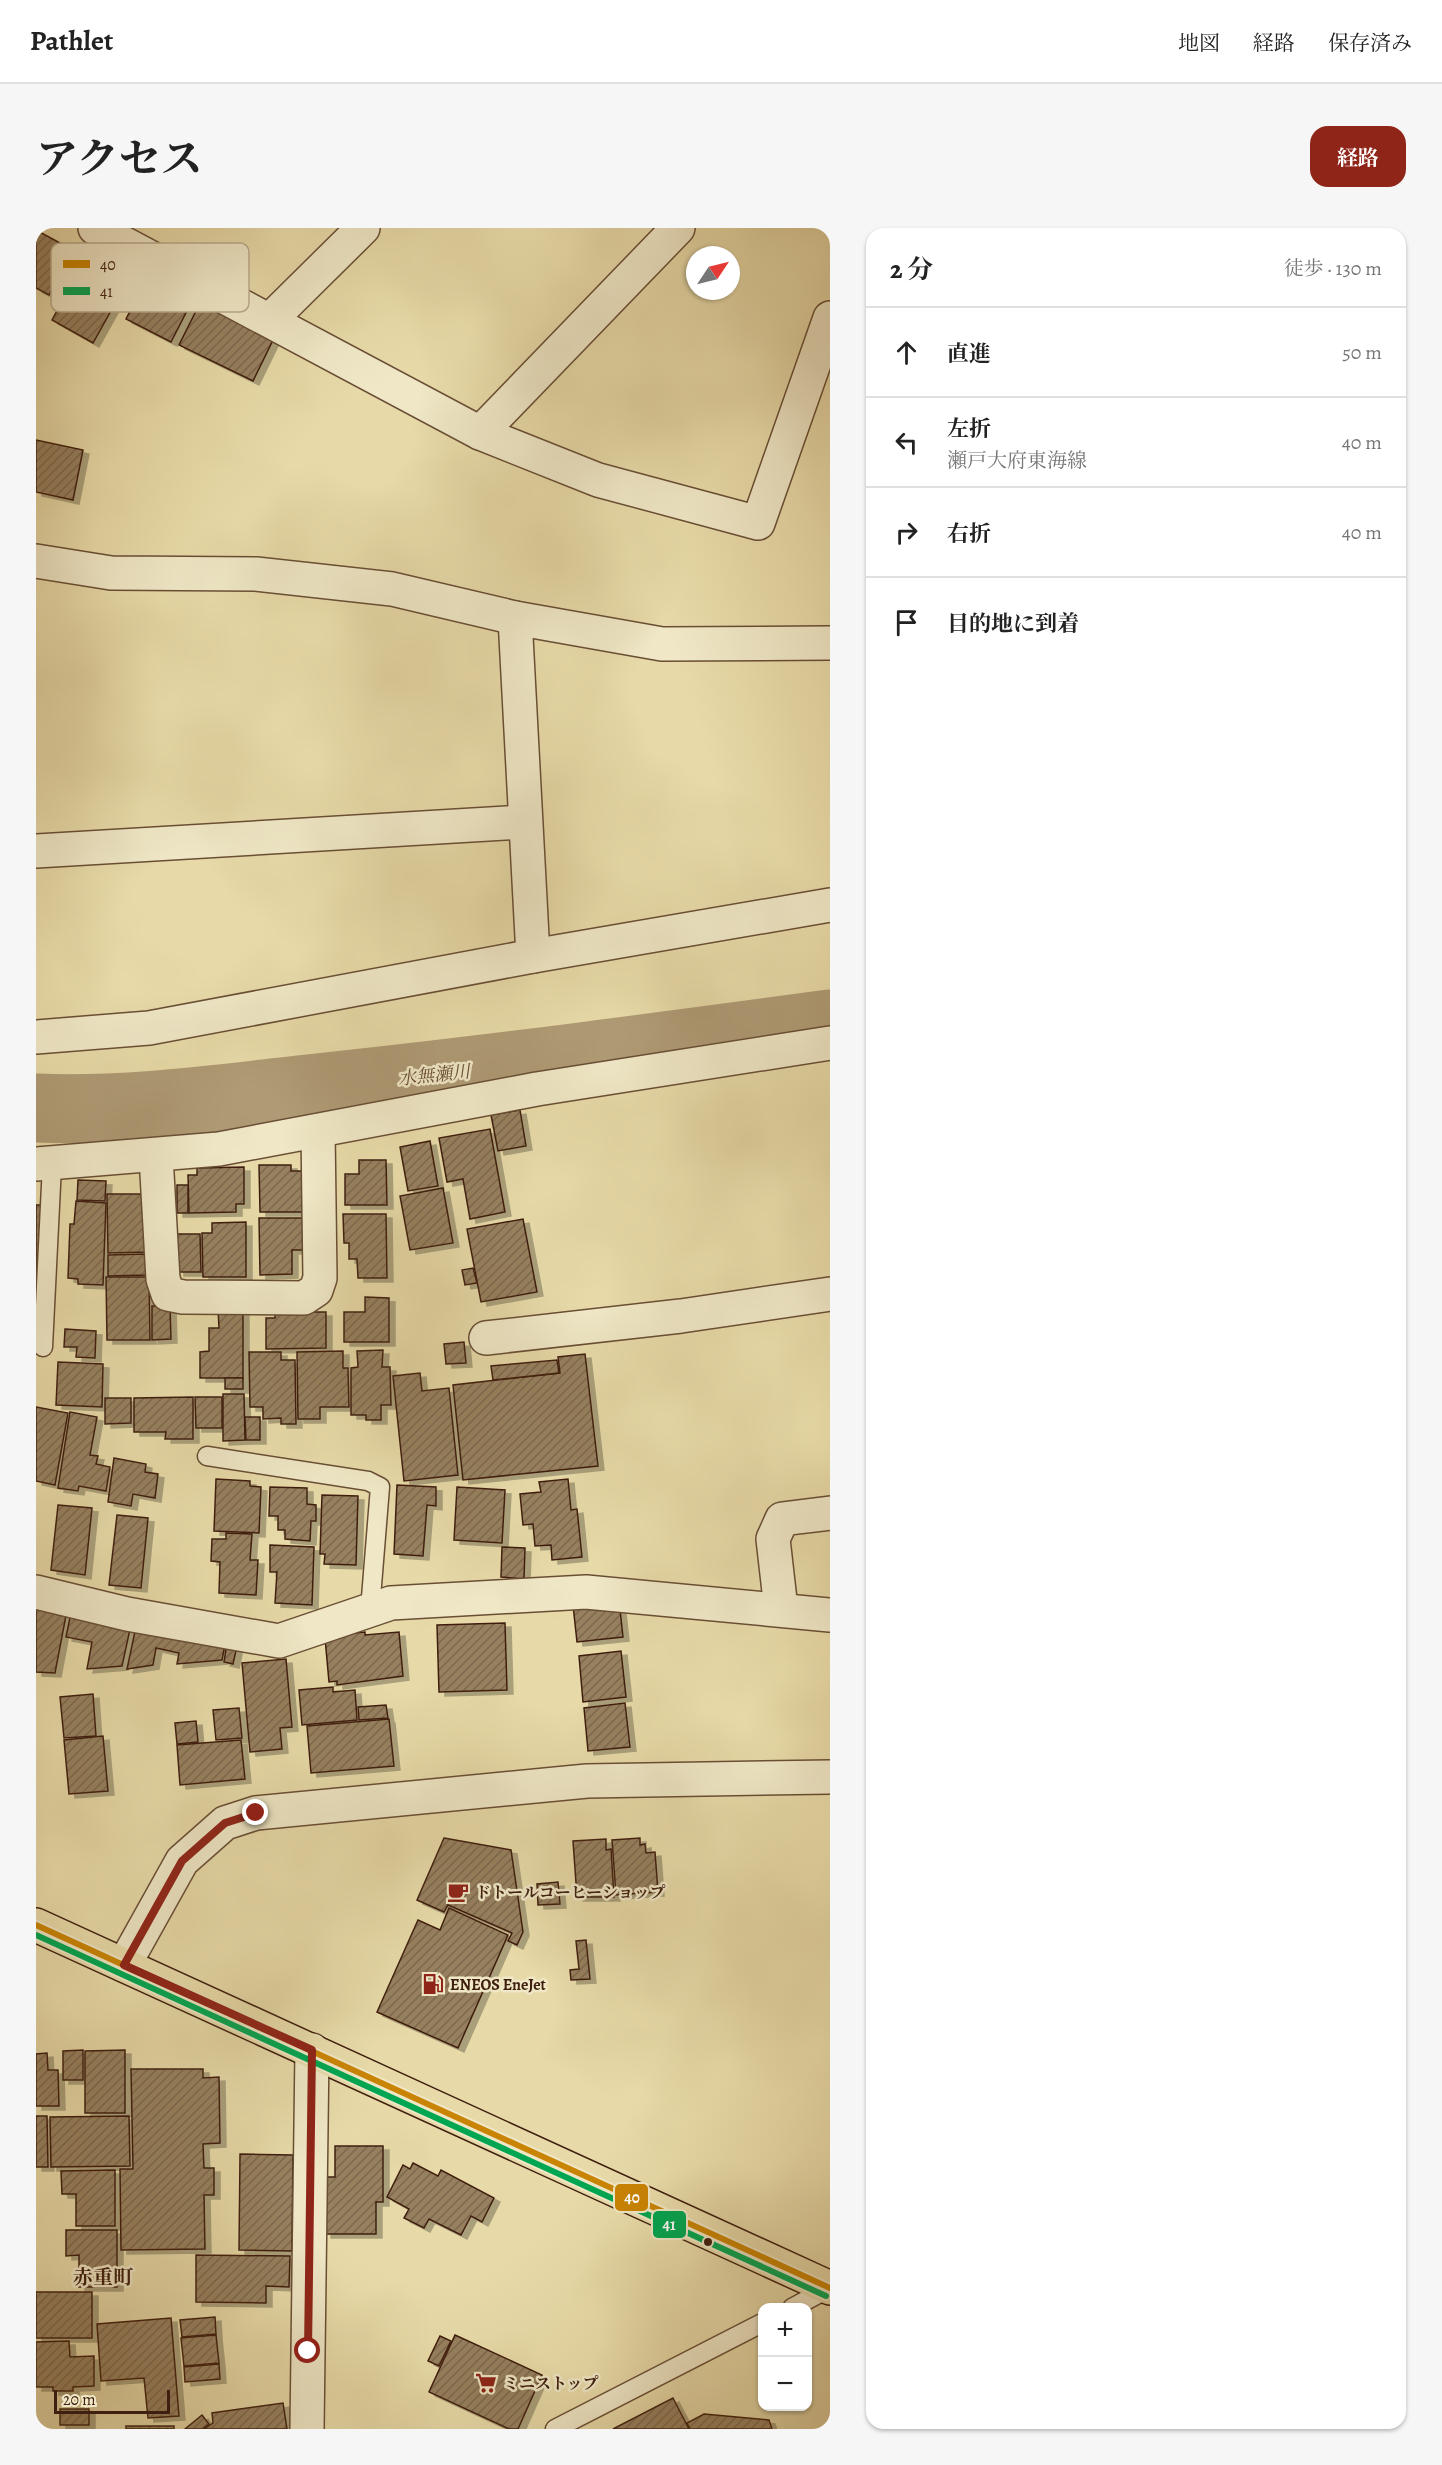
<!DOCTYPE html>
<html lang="ja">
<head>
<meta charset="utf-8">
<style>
	:root { --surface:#fff; --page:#f6f6f6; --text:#222; --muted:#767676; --line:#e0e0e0; --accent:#8f2418 }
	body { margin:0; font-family:Alegreya,"Noto Serif JP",serif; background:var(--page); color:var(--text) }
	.controls { position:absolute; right:18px; bottom:18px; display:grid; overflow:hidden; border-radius:12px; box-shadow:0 2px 4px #0004 }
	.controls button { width:54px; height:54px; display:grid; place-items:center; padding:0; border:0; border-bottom:2px solid var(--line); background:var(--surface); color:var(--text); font:30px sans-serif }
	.compass { position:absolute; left:650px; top:18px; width:54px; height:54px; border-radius:50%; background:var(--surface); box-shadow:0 2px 4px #0004; rotate:55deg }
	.scale { position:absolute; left:18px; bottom:15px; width:116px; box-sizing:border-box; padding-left:6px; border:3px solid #3f1f0f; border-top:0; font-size:16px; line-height:21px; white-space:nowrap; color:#3f1f0f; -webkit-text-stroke:4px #efe7c6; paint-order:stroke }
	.stop { position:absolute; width:18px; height:18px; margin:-14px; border:4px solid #8f2418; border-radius:50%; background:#fff }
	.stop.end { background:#8f2418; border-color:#fff; box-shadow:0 2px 6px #0008 }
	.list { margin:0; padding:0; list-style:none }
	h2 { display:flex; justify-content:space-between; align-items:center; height:78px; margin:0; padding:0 24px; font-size:26px }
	h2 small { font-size:20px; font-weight:400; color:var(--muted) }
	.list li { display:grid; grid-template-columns:39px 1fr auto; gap:18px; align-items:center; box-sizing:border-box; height:90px; padding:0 24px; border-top:2px solid var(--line) }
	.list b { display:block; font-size:22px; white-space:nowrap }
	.list p { margin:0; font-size:20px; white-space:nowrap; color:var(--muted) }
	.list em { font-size:20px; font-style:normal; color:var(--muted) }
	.icon { flex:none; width:33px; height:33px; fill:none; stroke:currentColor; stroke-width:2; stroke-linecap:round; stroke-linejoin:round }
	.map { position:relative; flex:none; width:794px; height:2201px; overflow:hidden; border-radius:18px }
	header { display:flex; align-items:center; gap:36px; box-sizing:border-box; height:84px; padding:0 30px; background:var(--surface); border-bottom:2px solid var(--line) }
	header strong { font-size:28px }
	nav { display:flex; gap:33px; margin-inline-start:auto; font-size:21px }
	.intro { display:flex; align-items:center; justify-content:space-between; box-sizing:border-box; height:144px; padding:0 36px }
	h1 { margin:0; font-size:42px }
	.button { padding:15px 27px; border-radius:18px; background:var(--accent); color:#fff; font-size:21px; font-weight:700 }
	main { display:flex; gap:36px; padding:0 36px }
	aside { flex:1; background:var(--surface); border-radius:18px; box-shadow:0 2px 4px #0004 }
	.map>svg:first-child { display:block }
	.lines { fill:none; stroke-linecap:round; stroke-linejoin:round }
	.river { stroke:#ae9a74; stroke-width:69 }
	.building { fill:url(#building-hatch); stroke:#3f1f0f; stroke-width:1.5; filter:url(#shadow) }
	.service-casing { stroke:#694e35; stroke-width:21 }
	.minor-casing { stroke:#694e35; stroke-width:36 }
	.tertiary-casing { stroke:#694e35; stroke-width:36 }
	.primary-casing { stroke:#3f1f0f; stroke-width:36 }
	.service { stroke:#efe7c6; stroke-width:18 }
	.minor { stroke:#efe7c6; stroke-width:33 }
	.tertiary { stroke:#efe7c6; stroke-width:33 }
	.primary { stroke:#e7daa8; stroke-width:33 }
	.bus-1-casing { stroke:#efe7c6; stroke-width:10 }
	.bus-2-casing { stroke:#efe7c6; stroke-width:10 }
	.bus-1 { stroke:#c98404; stroke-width:6 }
	.bus-2 { stroke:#00a651; stroke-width:6 }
	.route { stroke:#8f2418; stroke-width:8 }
	.bus-dot { fill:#3f1f0f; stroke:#efe7c6; stroke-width:2 }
	.labels { text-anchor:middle; stroke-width:5; stroke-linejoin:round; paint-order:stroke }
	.poi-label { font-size:16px; font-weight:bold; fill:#3f1f0f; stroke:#efe7c6; text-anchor:start }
	.water-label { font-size:18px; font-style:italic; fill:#664a32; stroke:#efe7c6 }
	.quarter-label { font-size:20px; font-weight:bold; fill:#3f1f0f; stroke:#efe7c6 }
	.key { fill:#efe7c6; stroke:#baab8f; stroke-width:1.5 }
	.key-label { font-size:16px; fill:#3f1f0f }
	.line-badge { stroke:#efe7c6; stroke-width:2 }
	.badge-label { font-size:16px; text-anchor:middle; font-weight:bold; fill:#fff }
</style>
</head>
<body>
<header>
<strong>Pathlet</strong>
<nav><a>地図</a><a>経路</a><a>保存済み</a></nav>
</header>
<div class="intro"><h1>アクセス</h1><a class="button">経路</a></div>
<main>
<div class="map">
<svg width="794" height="2201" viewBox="0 0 794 2201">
	<defs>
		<pattern id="building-hatch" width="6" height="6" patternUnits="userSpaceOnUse" patternTransform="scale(1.5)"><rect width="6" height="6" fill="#96805f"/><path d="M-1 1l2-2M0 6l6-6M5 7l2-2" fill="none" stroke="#7c684d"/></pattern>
		<filter id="shadow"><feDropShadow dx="6" dy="4" stdDeviation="0" flood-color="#0004"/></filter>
	</defs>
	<rect width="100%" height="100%" fill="#e7daa8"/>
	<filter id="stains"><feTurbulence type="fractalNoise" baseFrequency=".00333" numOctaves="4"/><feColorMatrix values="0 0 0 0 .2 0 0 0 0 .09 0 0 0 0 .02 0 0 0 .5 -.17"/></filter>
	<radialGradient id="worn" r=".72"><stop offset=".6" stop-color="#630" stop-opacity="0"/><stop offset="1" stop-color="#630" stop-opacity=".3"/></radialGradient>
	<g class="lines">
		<!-- river -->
		<path class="river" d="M0,880C93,884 188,870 281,860C452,842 623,819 794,796"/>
	</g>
	<!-- building -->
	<g class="building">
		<path d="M0,2L37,22L13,67L0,60Z"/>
		<path d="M49,32L90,56L57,115L16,92Z"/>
		<path d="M111,50L156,73L135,114L90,91Z"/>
		<path d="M164,75L237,112L217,153L143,117Z"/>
		<path d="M0,212L47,222L37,272L0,264Z"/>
		<path d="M484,882L490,918L462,923L455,887Z"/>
		<path d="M454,901L469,984L434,991L427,951L411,954L403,910Z"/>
		<path d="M394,913L402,958L372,963L364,919Z"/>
		<path d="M323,932H350L351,977H309V946H323Z"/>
		<path d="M223,937H255V943H268V984H224Z"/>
		<path d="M208,939V976H200V984L153,985L152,947H161V940Z"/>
		<path d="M42,952L70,953L69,973L41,972Z"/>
		<rect x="141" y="957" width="11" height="28"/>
		<path d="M407,960L417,1015L374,1022L364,968Z"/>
		<path d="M71,966H111L112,1024L72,1025Z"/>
		<path d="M40,973L70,975L67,1057L42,1056V1051L32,1050L34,996H38Z"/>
		<path d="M0,977H6L2,1050H0Z"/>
		<path d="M307,986H350L351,1050H322L321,1031H313V1015H308Z"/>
		<path d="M223,990H268V1022H256V1046L224,1047Z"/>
		<path d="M487,991L501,1064L445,1074L431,1001Z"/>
		<path d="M210,994V1049H167L166,1005H176V995Z"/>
		<path d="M141,1006H164L165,1044H142Z"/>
		<path d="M111,1026L112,1047L72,1048V1027Z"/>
		<path d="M437,1040L441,1055L429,1057L426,1042Z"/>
		<path d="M70,1049H113L114,1112H71Z"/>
		<path d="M329,1069L353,1070V1114H308V1084H329Z"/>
		<path d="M116,1078H134L135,1111L116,1112Z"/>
		<path d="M207,1080V1150H164V1124L173,1123V1100H183L182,1081Z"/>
		<path d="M239,1084H290V1120L230,1121V1090H239Z"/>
		<path d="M29,1101L60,1103L59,1130L40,1129L41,1119H28Z"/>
		<path d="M428,1114L430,1135L410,1136L408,1116Z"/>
		<path d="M347,1122L346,1139H354L355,1177H345V1192H330V1187H315V1140L322,1139L321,1123Z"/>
		<path d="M307,1123V1140H312L313,1179H284V1191H262L261,1124Z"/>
		<path d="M213,1124H245V1132H259L260,1196H245V1190L227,1191V1179H214Z"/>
		<path d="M549,1126L562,1238L427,1252L417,1157L524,1145L522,1129Z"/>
		<path d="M521,1132L523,1145L457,1152L455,1138Z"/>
		<path d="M22,1134L67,1136L66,1179L20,1177Z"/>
		<path d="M384,1145L386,1163L413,1160L422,1247L368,1253L357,1148Z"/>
		<rect x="189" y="1150" width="18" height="11"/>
		<path d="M187,1166H208L209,1212L187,1213Z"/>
		<path d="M157,1169V1211H129L130,1204H98V1170Z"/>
		<path d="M159,1169H186V1200H160Z"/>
		<path d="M69,1170H95V1195L69,1196Z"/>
		<path d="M0,1179L32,1185L19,1257L0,1253Z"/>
		<path d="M34,1184L61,1189L54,1227L62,1228L60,1236L74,1239L70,1263L43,1258L42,1263L22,1260Z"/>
		<path d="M209,1189H224V1212H210Z"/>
		<path d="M78,1230L110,1236L109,1244L122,1246L119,1270L97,1266L95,1278L72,1274Z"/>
		<path d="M180,1251L214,1253V1258L225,1259L223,1305L178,1303Z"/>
		<path d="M532,1251L535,1282L541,1281L546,1329L516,1332L515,1317L499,1318L497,1296L487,1297L484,1266L505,1264L503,1254Z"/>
		<path d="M361,1257L400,1259V1278L391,1277L387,1328L358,1326Z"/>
		<path d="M234,1259L271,1260V1276L280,1277V1293H275L274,1313L249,1311V1302H242V1288H233Z"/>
		<path d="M421,1259L469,1262L466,1315L418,1312Z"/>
		<path d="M286,1267L322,1268L320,1337L288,1336L289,1326H284Z"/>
		<path d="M22,1277L56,1280L49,1347L15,1342Z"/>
		<path d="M81,1287L112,1290L105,1360L73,1357Z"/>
		<path d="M190,1305L216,1306L214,1332H222L220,1367L183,1365L184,1334L175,1333L176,1311H190Z"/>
		<path d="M234,1317L278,1319L276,1377L239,1375L241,1344H234Z"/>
		<path d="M466,1319L489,1320L488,1351L465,1349Z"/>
		<path d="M0,1371L32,1377L19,1445L0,1444Z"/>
		<path d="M583,1372L587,1409L541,1414L537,1377Z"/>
		<path d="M36,1380L96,1392L86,1438L51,1441L56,1414L30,1409Z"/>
		<path d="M101,1394L190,1412L186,1432L141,1436L143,1425L120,1420L117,1437L91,1441Z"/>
		<path d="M469,1395L471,1462L403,1464L401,1397Z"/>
		<path d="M329,1404V1407L363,1404L367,1448L301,1457V1453L293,1454L289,1410L297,1407Z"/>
		<path d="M191,1415L201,1418L197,1436L188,1434Z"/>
		<path d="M585,1423L590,1469L547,1474L543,1428Z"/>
		<path d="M250,1431L256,1499L244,1500L246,1521L214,1524L206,1435Z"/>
		<path d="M297,1459V1464L319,1462L321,1492L266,1497L263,1462Z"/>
		<path d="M57,1466L60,1508L28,1510L24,1469Z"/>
		<path d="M589,1475L594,1519L552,1523L548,1480Z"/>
		<path d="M350,1477L352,1490L323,1492L322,1479Z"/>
		<path d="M203,1480L206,1510L180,1512L177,1482Z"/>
		<path d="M353,1491L358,1538L275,1545L271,1498Z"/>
		<path d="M160,1493L162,1514L141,1516L139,1495Z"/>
		<path d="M67,1508L72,1563L33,1566L28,1512Z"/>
		<path d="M205,1512L209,1551L144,1557L141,1517Z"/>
		<path d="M408,1610L475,1622L487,1704L481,1717L472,1713L476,1705L412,1677L408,1684L381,1672Z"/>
		<path d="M604,1610V1617L609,1616L610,1625L619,1624L622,1664L580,1667L576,1612Z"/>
		<path d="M570,1611V1622L575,1621L578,1669H541L537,1613Z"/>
		<path d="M522,1654L524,1676L502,1677L501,1656Z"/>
		<path d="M413,1680L472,1707L422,1820L341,1784L382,1692L404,1702Z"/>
		<path d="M550,1712L554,1751L535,1752L534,1742L543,1741L540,1713Z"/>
		<path d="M47,1822V1852H27V1823Z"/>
		<path d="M89,1822V1885H49V1823Z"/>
		<path d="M11,1825L12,1842H22L23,1878H0V1826Z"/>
		<path d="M95,1841H167V1850L183,1849L184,1915L167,1916L168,1940H178V1967H168L169,2021L85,2022L84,1941H97Z"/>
		<path d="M0,1888H11L12,1939H0Z"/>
		<path d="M93,1888L94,1938L15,1939L14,1889Z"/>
		<path d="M299,1918H347V1974H340V2006H289V1949H299Z"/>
		<path d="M204,1926L257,1927L256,2023L203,2022Z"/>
		<path d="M377,1935L402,1948L405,1942L458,1970L446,1994L435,1988L425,2007L393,1991L388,2000L368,1990L373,1981L351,1969L367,1937L374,1941Z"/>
		<path d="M79,1942V1998H40V1966H26L25,1943Z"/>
		<path d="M30,2002H81V2059H43V2027L30,2028Z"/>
		<path d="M160,2027L254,2028L253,2059L230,2058V2075L160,2074Z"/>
		<rect x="0" y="2064" width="56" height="46"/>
		<path d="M179,2089L180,2106L146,2109L144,2092Z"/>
		<path d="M135,2090L143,2188L112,2190L108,2150L65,2153L61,2096Z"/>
		<path d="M180,2107L183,2135L148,2138L145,2110Z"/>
		<path d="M419,2107L506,2147L482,2201H473L393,2164Z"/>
		<path d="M404,2108L415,2113L403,2138L392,2133Z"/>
		<path d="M33,2113L34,2129L58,2128V2158L37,2159V2163H17V2159H0V2114Z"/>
		<path d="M183,2136L184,2151L149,2154L148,2139Z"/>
		<path d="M637,2170L653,2201H577Z"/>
		<path d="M247,2175L251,2201H168L177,2195L176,2185Z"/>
		<rect x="24" y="2181" width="29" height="16"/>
		<path d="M668,2186L733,2192L736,2201H654L651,2195Z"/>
		<path d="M166,2187L173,2196L166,2201H149Z"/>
		<rect x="90" y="2198" width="48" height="3"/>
	</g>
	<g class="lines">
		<defs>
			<g id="service">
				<path d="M7,1119L16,937"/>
				<path d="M171,1228L332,1253L344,1259L334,1382"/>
				<path d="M756,2080L793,2060"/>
				<path d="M519,2201L726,2095"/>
			</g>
			<g id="minor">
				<path d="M59,0L444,205L562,252L722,295L794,90"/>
				<path d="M234,92L327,0"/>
				<path d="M444,205L642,0"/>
				<path d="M0,333L75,345L220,346L356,361L479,390L626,416L794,415"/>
				<path d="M479,390L497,728"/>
				<path d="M0,623L488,594"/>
				<path d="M0,809L113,800L497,728L794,677"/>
				<path d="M120,928L127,1051L132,1066L147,1069L268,1070L280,1062L284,1050L282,903"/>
				<path d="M0,936L183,921L501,861L794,815"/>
				<path d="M450,1110L645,1088L794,1066"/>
				<path d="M0,1364L91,1386L243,1413L355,1375L550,1364L794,1387"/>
				<path d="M745,1381L737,1311L746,1291L794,1285"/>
				<path d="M271,2201L276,1822"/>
			</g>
			<path id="tertiary" d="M88,1737L146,1633L189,1595L220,1585L551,1553L794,1549"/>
			<path id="primary" d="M0,1697L794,2060"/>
		</defs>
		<!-- service casing -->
		<use href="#service" class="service-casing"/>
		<!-- minor casing -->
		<use href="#minor" class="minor-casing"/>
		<!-- tertiary casing -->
		<use href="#tertiary" class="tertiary-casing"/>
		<!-- primary casing -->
		<use href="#primary" class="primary-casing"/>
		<!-- service -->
		<use href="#service" class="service"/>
		<!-- minor -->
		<use href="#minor" class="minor"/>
		<!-- tertiary -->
		<use href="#tertiary" class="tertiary"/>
		<!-- primary -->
		<use href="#primary" class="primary"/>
		<defs>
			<path id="bus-1" d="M0,1697L794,2060"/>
			<path id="bus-2" d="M0,1707L790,2068"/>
		</defs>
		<!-- bus-1 casing -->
		<use href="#bus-1" class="bus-1-casing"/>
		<!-- bus-2 casing -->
		<use href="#bus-2" class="bus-2-casing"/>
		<!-- bus-1 -->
		<use href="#bus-1" class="bus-1"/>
		<!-- bus-2 -->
		<use href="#bus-2" class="bus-2"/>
	</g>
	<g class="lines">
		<!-- route -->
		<path class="route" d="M220,1585L189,1595L146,1633L88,1737L276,1822L272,2123"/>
	</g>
	<!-- icons -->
	<defs>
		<symbol id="cafe-bare" viewBox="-9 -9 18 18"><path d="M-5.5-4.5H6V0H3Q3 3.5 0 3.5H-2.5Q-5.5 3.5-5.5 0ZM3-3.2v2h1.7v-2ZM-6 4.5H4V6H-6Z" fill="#8f2418" stroke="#efe7c6" stroke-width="2.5" paint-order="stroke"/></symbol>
		<symbol id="fuel-bare" viewBox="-9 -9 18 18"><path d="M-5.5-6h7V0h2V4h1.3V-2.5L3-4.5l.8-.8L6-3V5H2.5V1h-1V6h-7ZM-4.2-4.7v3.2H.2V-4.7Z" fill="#8f2418" stroke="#efe7c6" stroke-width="2.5" paint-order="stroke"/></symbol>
		<symbol id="supermarket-bare" viewBox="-9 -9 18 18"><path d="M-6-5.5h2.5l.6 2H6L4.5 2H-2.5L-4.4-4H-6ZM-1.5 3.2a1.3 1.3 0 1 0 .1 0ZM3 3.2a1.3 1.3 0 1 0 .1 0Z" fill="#8f2418" stroke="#efe7c6" stroke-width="2.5" paint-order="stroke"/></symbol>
	</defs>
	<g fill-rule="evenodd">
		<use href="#cafe-bare" x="407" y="1649" width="30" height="30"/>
		<use href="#fuel-bare" x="382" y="1741" width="30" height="30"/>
		<use href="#supermarket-bare" x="435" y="2140" width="30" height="30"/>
	</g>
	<!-- markers -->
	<circle class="bus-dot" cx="672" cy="2014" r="5"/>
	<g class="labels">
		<!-- poi labels -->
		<g class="poi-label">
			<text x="439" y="1670">ドトールコーヒーショップ</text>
			<text x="414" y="1762">ENEOS EneJet</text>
			<text x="467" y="2161">ミニストップ</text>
		</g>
		<!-- water labels -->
		<g class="water-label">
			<text transform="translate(398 847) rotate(-6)" y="6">水無瀬川</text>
		</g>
		<!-- quarter labels -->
		<g class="quarter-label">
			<text x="67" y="2056">赤重町</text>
		</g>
	</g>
	<!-- legend -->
	<rect x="15" y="15" width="198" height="69" rx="9" class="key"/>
	<rect x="27" y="32" width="27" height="8" fill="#c98404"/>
	<rect x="27" y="59" width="27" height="8" fill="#00a651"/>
	<g class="key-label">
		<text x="64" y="42">40</text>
		<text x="64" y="69">41</text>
	</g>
	<g class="line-badge">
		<rect x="578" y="1955" width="35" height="29" rx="6" fill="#c98404"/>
		<rect x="616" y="1982" width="35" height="29" rx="6" fill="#00a651"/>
	</g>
	<g class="badge-label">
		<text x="596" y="1975">40</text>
		<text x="633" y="2002">41</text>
	</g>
	<rect width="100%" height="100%" filter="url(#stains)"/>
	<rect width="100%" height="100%" fill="url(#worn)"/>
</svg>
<div class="controls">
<button>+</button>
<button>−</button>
</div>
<svg class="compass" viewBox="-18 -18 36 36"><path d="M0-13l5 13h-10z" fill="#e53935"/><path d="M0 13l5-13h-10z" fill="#767676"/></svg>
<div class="scale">20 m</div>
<div class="stop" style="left:272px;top:2123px"></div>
<div class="stop end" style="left:220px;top:1585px"></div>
</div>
<aside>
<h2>2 分<small>徒歩 · 130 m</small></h2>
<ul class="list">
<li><svg class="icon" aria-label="ahead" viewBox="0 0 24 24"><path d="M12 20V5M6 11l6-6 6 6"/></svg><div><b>直進</b></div><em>50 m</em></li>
<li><svg class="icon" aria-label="left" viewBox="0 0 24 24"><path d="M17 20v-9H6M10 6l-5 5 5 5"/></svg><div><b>左折</b><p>瀬戸大府東海線</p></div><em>40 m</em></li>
<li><svg class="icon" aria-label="right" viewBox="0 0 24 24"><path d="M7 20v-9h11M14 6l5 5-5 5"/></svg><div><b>右折</b></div><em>40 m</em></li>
<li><svg class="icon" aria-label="arrive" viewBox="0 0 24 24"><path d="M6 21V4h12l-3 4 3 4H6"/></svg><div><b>目的地に到着</b></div></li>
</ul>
</aside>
</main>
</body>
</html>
